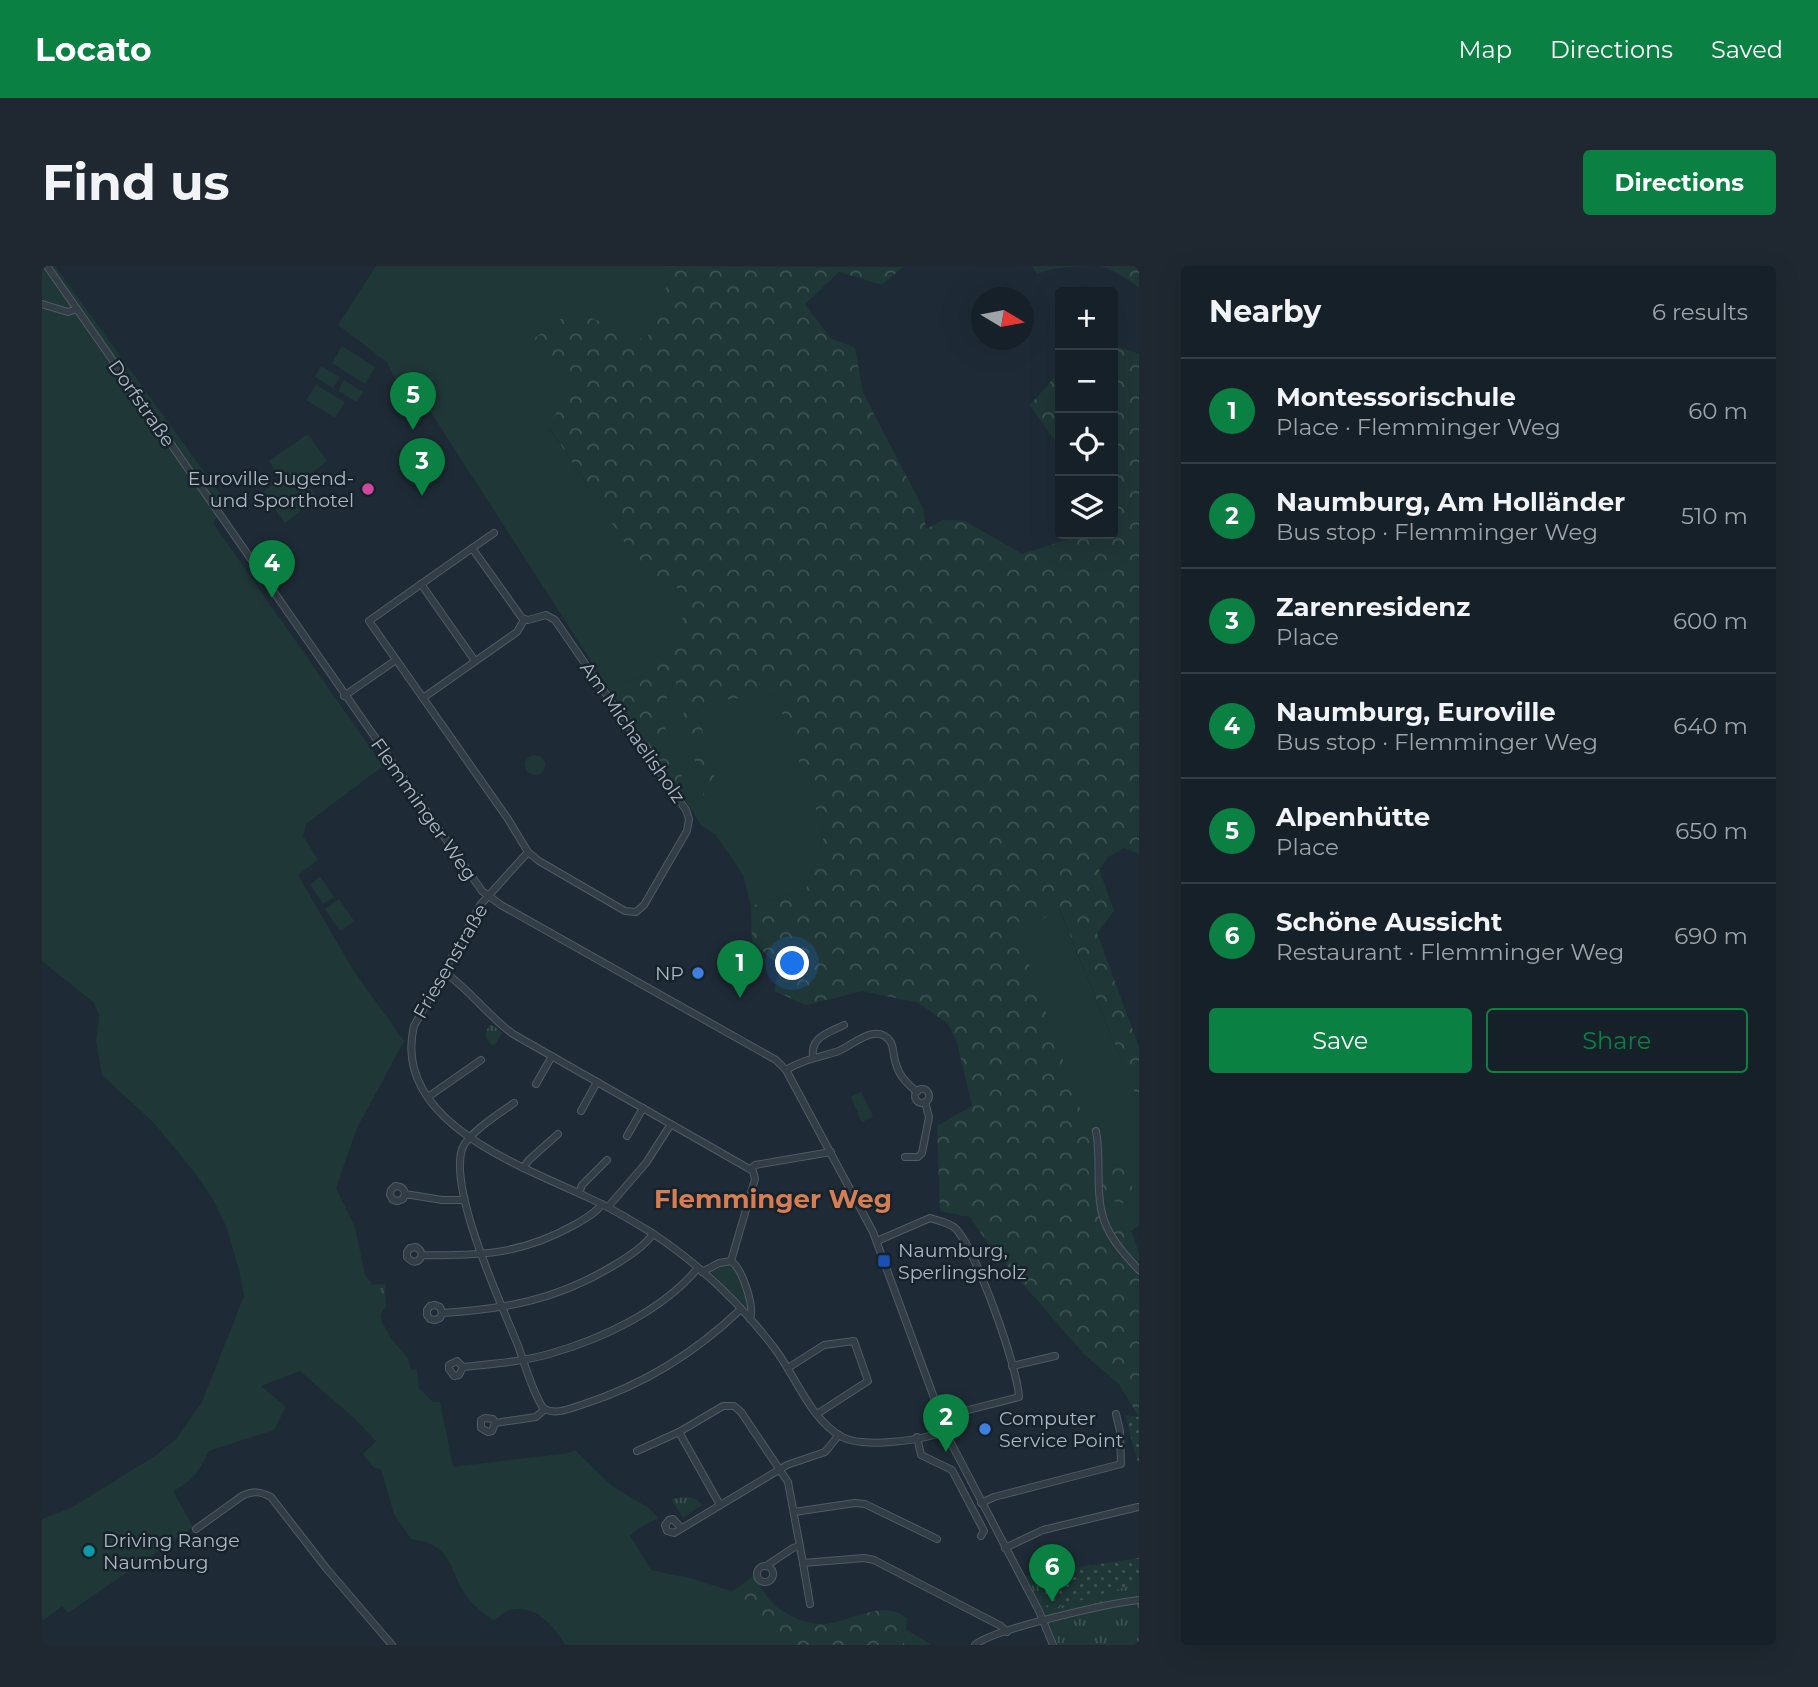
<!DOCTYPE html>
<html lang="en">
<head>
<meta charset="utf-8">
<style>
	:root { --surface:#162028; --page:#1f2830; --text:#f1f3f6; --muted:#9ea3a8; --line:#353e45; --accent:#0b8043 }
	body { margin:0; font-family:Montserrat,sans-serif; background:var(--page); color:var(--text) }
	.controls { position:absolute; right:21px; top:21px; display:grid; overflow:hidden; border-radius:7px; box-shadow:0 7px 28px #0002 }
	.controls button { width:63px; height:63px; display:grid; place-items:center; padding:0; border:0; border-bottom:2px solid var(--line); background:var(--surface); color:var(--text); font:35px sans-serif }
	.compass { position:absolute; left:929px; top:21px; width:63px; height:63px; border-radius:50%; background:var(--surface); box-shadow:0 7px 28px #0002; rotate:100deg }
	.you { position:absolute; left:751px; top:698px; width:24px; height:24px; margin:-18px; border:5px solid #fff; border-radius:50%; background:#1a73e8; box-shadow:0 0 0 10px #1a73e833 }
	.badge { display:grid; place-items:center; width:46px; height:46px; border-radius:50%; background:var(--accent); color:#fff; font-size:23px; font-weight:700 }
	.pin { position:absolute; translate:-50% -58px; filter:drop-shadow(0 2px 4px #0008) }
	.pin::after { content:''; position:absolute; top:37px; width:24px; height:21px; background:inherit; clip-path:polygon(0 0,100% 0,50% 100%) }
	.list { margin:0; padding:0; list-style:none }
	h2 { display:flex; justify-content:space-between; align-items:center; height:91px; margin:0; padding:0 28px; font-size:30px }
	h2 small { font-size:23px; font-weight:400; color:var(--muted) }
	.list li { display:grid; grid-template-columns:46px 1fr auto; gap:21px; align-items:center; box-sizing:border-box; height:105px; padding:0 28px; border-top:2px solid var(--line) }
	.list b { display:block; font-size:26px; white-space:nowrap }
	.list p { margin:0; font-size:23px; white-space:nowrap; color:var(--muted) }
	.list em { font-size:23px; font-style:normal; color:var(--muted) }
	.actions { display:flex; gap:14px; padding:21px 28px }
	.actions a { flex:1; padding:16px 0; border:2px solid var(--accent); border-radius:7px; text-align:center; font-size:24px; color:var(--accent) }
	.actions .main { background:var(--accent); color:#fff }
	.icon { flex:none; width:38px; height:38px; fill:none; stroke:currentColor; stroke-width:2; stroke-linecap:round; stroke-linejoin:round }
	.map { position:relative; flex:none; width:1097px; height:1379px; overflow:hidden; border-radius:7px }
	header { display:flex; align-items:center; gap:42px; box-sizing:border-box; height:98px; padding:0 35px; background:var(--accent); color:#fff }
	header strong { font-size:33px }
	nav { display:flex; gap:38px; margin-inline-start:auto; font-size:24px }
	.intro { display:flex; align-items:center; justify-content:space-between; box-sizing:border-box; height:168px; padding:0 42px }
	h1 { margin:0; font-size:49px }
	.button { padding:18px 32px; border-radius:7px; background:var(--accent); color:#fff; font-size:24px; font-weight:700 }
	main { display:flex; gap:42px; padding:0 42px }
	aside { flex:1; background:var(--surface); border-radius:7px; box-shadow:0 7px 28px #0002 }
	.map>svg:first-child { display:block }
	.grass { fill:#203737 }
	.forest { fill:url(#forest-crowns) }
	.park { fill:url(#park-tufts) }
	.garden { fill:url(#garden-dots) }
	.lines { fill:none; stroke-linecap:round; stroke-linejoin:round }
	.street-casing { stroke:#4f5a65; stroke-width:8 }
	.street { stroke:#323d46; stroke-width:6 }
	.hotel-dot { fill:#d1479c; stroke:#17222b; stroke-width:2.5 }
	.shop-dot { fill:#3f7fe0; stroke:#17222b; stroke-width:2.5 }
	.transit-dot { fill:#1a4fb4; stroke:#17222b; stroke-width:2.5 }
	.culture-dot { fill:#0f9aa8; stroke:#17222b; stroke-width:2.5 }
	.labels { text-anchor:middle; stroke-width:5; stroke-linejoin:round; paint-order:stroke }
	.street-label { font-size:19px; fill:#abb7c4; stroke:#17222b }
	.poi-label { font-size:19px; fill:#abb7c4; stroke:#17222b; text-anchor:start }
	.district-label { font-size:26px; font-weight:bold; fill:#d57e55; stroke:#17222b }
</style>
</head>
<body>
<header>
<strong>Locato</strong>
<nav><a>Map</a><a>Directions</a><a>Saved</a></nav>
</header>
<div class="intro"><h1>Find us</h1><a class="button">Directions</a></div>
<main>
<div class="map">
<svg width="1097" height="1379" viewBox="0 0 1097 1379">
	<defs>
		<pattern id="forest-crowns" width="20" height="18" patternUnits="userSpaceOnUse" patternTransform="scale(1.75)"><rect width="20" height="18" fill="#203737"/><path d="M2 6a3 3 0 1 1 6 0M12 15a3 3 0 1 1 6 0" fill="none" stroke="#3e5252"/></pattern>
		<pattern id="park-tufts" width="24" height="20" patternUnits="userSpaceOnUse" patternTransform="scale(1.75)"><rect width="24" height="20" fill="#203737"/><path d="M3 7l-1-3M5 7V3M7 7l1-3M15 17l-1-3M17 17v-4M19 17l1-3" fill="none" stroke="#3e5252"/></pattern>
		<pattern id="garden-dots" width="8" height="8" patternUnits="userSpaceOnUse" patternTransform="scale(1.75)"><rect width="8" height="8" fill="#203737"/><path d="M2 2h.1M6 6h.1" fill="none" stroke="#3e5252" stroke-width="1.8" stroke-linecap="round"/></pattern>
	</defs>
	<rect width="100%" height="100%" fill="#1e2b36"/>
	<!-- grass -->
	<g class="grass">
		<path d="M0,0H13L184,236L171,257L341,500L264,558L261,570L276,594L256,609L313,707L362,775L315,862L294,922L313,961L323,1009L329,1016L341,1058L350,1074L366,1092L369,1104L375,1103L377,1122L391,1136H398L411,1201L527,1187L533,1184L571,1221L607,1242L616,1252L597,1262L588,1270L609,1304L648,1312L689,1325L694,1323L736,1379H523C513,1360 490,1335 466,1345C461,1347 456,1352 451,1354C443,1348 433,1341 426,1332C405,1303 413,1279 369,1273L352,1248L339,1203L332,1202L321,1188L334,1175L313,1153L258,1105L219,1120L244,1141L232,1164L167,1185C157,1205 152,1214 131,1225L151,1261L26,1347L20,1340L0,1355V1253L29,1242L113,1190L134,1173L160,1136L202,1030L197,1004L184,960L171,933L156,911L113,858L60,809L54,775L57,749L52,737L0,695Z"/>
		<path d="M334,0H623L627,14L604,75L531,44L529,117L507,162L598,299L637,323L643,346L635,367L598,411L567,423L381,134L353,113L345,96L296,59Z"/>
		<path d="M300,80L333,101L323,118L290,97Z"/>
		<path d="M279,100L298,111L291,122L273,111Z"/>
		<path d="M302,114L321,126L315,136L296,125Z"/>
		<path d="M274,119L303,136L293,152L264,134Z"/>
		<path d="M266,168L285,195L262,212L275,231L243,257L221,226L238,213L227,195Z"/>
		<path d="M632,405L664,539H676L674,517L655,443L665,436L733,428L783,568L764,623L709,640L701,609L674,569L659,559L633,518L641,513L618,445L629,424Z"/>
		<path d="M278,611L292,631L281,638L268,618Z"/>
		<path d="M297,633L312,655L298,665L283,643Z"/>
		<path d="M1016,641L1097,837V935L1081,902L1056,893L977,670Z"/>
		<path d="M708,677L717,695L708,700L698,682Z"/>
		<path d="M1064,933L1085,938L1097,946V959L1089,965L1097,987V1010L1088,1001L1085,972Z"/>
		<path d="M688,997L695,1003L707,1041L705,1042L667,1004Z"/>
		<path d="M863,1363L890,1379H862Z"/>
	</g>
	<!-- forest -->
	<g class="forest">
		<path d="M623,0L861,1L840,19L797,6L763,38L788,72L813,82L821,127L881,242L884,263L901,254L923,255L980,288L1043,268H1071V79L1097,88V588L1082,582L1066,591L1057,603L1072,645L1055,667L1097,781V837L1017,642L977,670L1056,893L1081,902L1097,935V946L1085,938L1065,934L1085,972L1088,1001L1097,1010V1151L1077,1118L1042,1088L947,979L928,951L898,945L895,860L930,840L915,776L906,758L877,737L820,725L764,739L732,725L738,700L710,676L709,640L764,623L783,568L733,428L665,436L655,443L674,517L676,539H664L632,408L629,424L618,445L641,513L633,518L567,423L598,411L635,367L643,346L637,323L598,300L507,161L529,117L482,80L531,44L604,75L627,14Z"/>
		<path d="M990,0H1097V22C1086,14 1071,3 1057,0C1038,0 1012,0 995,8Z"/>
		<path d="M1018,105V182L988,139Z"/>
		<path d="M711,1310C718,1320 725,1333 735,1341C748,1351 763,1358 780,1358C807,1358 841,1331 865,1353L862,1379H736L694,1323Z"/>
	</g>
	<!-- park -->
	<g class="park">
		<circle cx="493" cy="499" r="10"/>
		<path d="M447,759L452,760L460,767L453,779L448,778L443,769Z"/>
		<path d="M819,826L831,851L820,856L809,831Z"/>
		<path d="M343,1018L344,1040L338,1049L330,1019Z"/>
		<path d="M644,1231L654,1233L660,1239L641,1252L629,1233Z"/>
		<path d="M991,1308L1006,1343L1097,1317V1379H1015L1005,1352L983,1311Z"/>
	</g>
	<!-- garden -->
	<g class="garden">
		<path d="M1083,1149L1097,1151V1198L1095,1193Z"/>
		<path d="M1097,1292V1317L1006,1344L991,1308Z"/>
	</g>
	<g class="lines">
		<defs>
			<g id="street">
				<path d="M5,0L440,625L459,639L734,794L744,804L831,966L908,1175L997,1345L1011,1379"/>
				<path d="M0,38L26,46L35,43"/>
				<path d="M430,282L480,352L486,354L504,349L513,354L644,544L647,553L645,565L602,639L594,646L583,645L497,595L486,586L466,553L327,355C368,326 410,296 452,267"/>
				<path d="M379,318L433,395"/>
				<path d="M302,430L354,394"/>
				<path d="M381,432L475,366L482,354"/>
				<path d="M486,586L439,638L372,760C349,855 479,900 545,931C567,941 589,954 610,967C657,998 699,1038 733,1083C754,1111 768,1153 800,1171C821,1182 883,1175 904,1164"/>
				<path d="M401,705C427,723 446,750 471,768L711,905L713,913L689,995"/>
				<path d="M771,791C768,771 786,767 802,759"/>
				<path d="M744,804C760,794 777,791 794,786C808,782 833,755 848,775C851,779 851,785 852,790C855,807 862,815 875,826"/>
				<path d="M494,818L510,790"/>
				<circle cx="880" cy="830" r="7"/>
				<path d="M386,831L439,794"/>
				<path d="M472,837C458,847 426,867 420,883C407,925 458,1035 475,1077C483,1098 489,1123 501,1142C513,1150 529,1142 542,1138C601,1119 654,1086 699,1043"/>
				<path d="M539,845L555,816"/>
				<path d="M1054,865C1059,891 1054,917 1059,943C1063,967 1081,987 1097,1004"/>
				<path d="M585,870L601,842"/>
				<path d="M863,891H876L880,887L887,851L883,836"/>
				<path d="M481,902L487,894L516,868"/>
				<path d="M709,903L713,899L789,886"/>
				<path d="M537,927L540,919L565,894"/>
				<path d="M363,928L361,933L356,935L351,934L348,929L349,924L353,920C359,920 362,922 363,928L400,934H422"/>
				<path d="M566,941L604,897L629,858"/>
				<path d="M835,975L888,952C896,955 906,956 913,962C933,981 976,1102 977,1131L899,1151"/>
				<path d="M380,989C377,997 371,998 365,991V986L368,982L374,981L378,984L380,989C440,990 481,988 534,958C544,952 554,947 560,938"/>
				<path d="M689,995C700,1002 713,1041 708,1053"/>
				<path d="M660,1006L677,997L689,995"/>
				<path d="M400,1047L398,1041L393,1039L388,1040L385,1044V1049L388,1053L393,1054L398,1052L400,1047C463,1043 514,1034 569,1001C583,993 601,982 611,968"/>
				<path d="M970,1100L1013,1090"/>
				<path d="M421,1101L417,1109L412,1110L407,1103V1099L415,1095L421,1101C450,1098 479,1096 507,1088C560,1073 620,1045 656,1002"/>
				<path d="M746,1102L782,1079L812,1075L826,1115L775,1148"/>
				<path d="M453,1157L450,1165L446,1166L439,1162V1154L443,1152L451,1153L453,1157L494,1151L503,1143"/>
				<path d="M637,1166L678,1239"/>
				<path d="M875,1171L879,1189L910,1204L942,1265L939,1270"/>
				<path d="M595,1185L637,1166L681,1140H692L699,1146L746,1216L761,1297L822,1292L832,1294L959,1360L965,1366"/>
				<path d="M939,1237L952,1231L1079,1198L1078,1165L1074,1148"/>
				<path d="M752,1246L813,1237L823,1238L895,1273"/>
				<path d="M639,1262L631,1253L627,1254L623,1259L625,1265L632,1267L745,1199L783,1186L797,1169"/>
				<path d="M154,1263L200,1230C211,1225 218,1225 229,1231L284,1302L350,1379"/>
				<path d="M963,1282L1001,1264L1096,1241"/>
				<path d="M761,1297L768,1338"/>
				<circle cx="723" cy="1308" r="8"/>
				<path d="M724,1300L751,1282L758,1280"/>
				<path d="M933,1379C951,1363 1069,1337 1097,1334"/>
			</g>
		</defs>
		<!-- street casing -->
		<use href="#street" class="street-casing"/>
		<!-- street -->
		<use href="#street" class="street"/>
	</g>
	<!-- markers -->
	<circle class="hotel-dot" cx="326" cy="223" r="7"/>
	<g class="shop-dot">
		<circle cx="656" cy="707" r="7"/>
		<circle cx="943" cy="1163" r="7"/>
	</g>
	<rect class="transit-dot" x="835" y="988" width="14" height="14" rx="3.5"/>
	<circle class="culture-dot" cx="47" cy="1285" r="7"/>
	<g class="labels">
		<!-- street labels -->
		<g class="street-label">
			<text transform="translate(100 137) rotate(55)" y="7">Dorfstraße</text>
			<text transform="translate(591 466) rotate(55)" y="7">Am Michaelisholz</text>
			<text transform="translate(382 543) rotate(55)" y="7">Flemminger Weg</text>
			<text transform="translate(408 695) rotate(-60)" y="7">Friesenstraße</text>
		</g>
		<!-- poi labels -->
		<g class="poi-label">
			<text x="312" y="219" text-anchor="end">Euroville Jugend-<tspan x="312" dy="22">und Sporthotel</tspan></text>
			<text x="642" y="714" text-anchor="end">NP</text>
			<text x="856" y="991">Naumburg,<tspan x="856" dy="22">Sperlingsholz</tspan></text>
			<text x="957" y="1159">Computer<tspan x="957" dy="22">Service Point</tspan></text>
			<text x="61" y="1281">Driving Range<tspan x="61" dy="22">Naumburg</tspan></text>
		</g>
		<!-- district labels -->
		<g class="district-label">
			<text x="731" y="942">Flemminger Weg</text>
		</g>
	</g>
</svg>
<div class="controls">
<button>+</button>
<button>−</button>
<button><svg class="icon" aria-label="locate" viewBox="0 0 24 24"><circle cx="12" cy="12" r="6"/><path d="M12 2v4M12 18v4M2 12h4M18 12h4"/></svg></button>
<button><svg class="icon" aria-label="layers" viewBox="0 0 24 24"><path d="M12 4l9 5-9 5-9-5zM3 14l9 5 9-5"/></svg></button>
</div>
<svg class="compass" viewBox="-18 -18 36 36"><path d="M0-13l5 13h-10z" fill="#e53935"/><path d="M0 13l5-13h-10z" fill="#9ea3a8"/></svg>
<div class="you"></div>
<div class="pin badge" style="left:698px;top:732px">1</div>
<div class="pin badge" style="left:904px;top:1186px">2</div>
<div class="pin badge" style="left:380px;top:230px">3</div>
<div class="pin badge" style="left:230px;top:332px">4</div>
<div class="pin badge" style="left:371px;top:164px">5</div>
<div class="pin badge" style="left:1010px;top:1336px">6</div>
</div>
<aside>
<h2>Nearby<small>6 results</small></h2>
<ul class="list">
<li><span class="badge">1</span><div><b>Montessorischule</b><p>Place · Flemminger Weg</p></div><em>60 m</em></li>
<li><span class="badge">2</span><div><b>Naumburg, Am Holländer</b><p>Bus stop · Flemminger Weg</p></div><em>510 m</em></li>
<li><span class="badge">3</span><div><b>Zarenresidenz</b><p>Place</p></div><em>600 m</em></li>
<li><span class="badge">4</span><div><b>Naumburg, Euroville</b><p>Bus stop · Flemminger Weg</p></div><em>640 m</em></li>
<li><span class="badge">5</span><div><b>Alpenhütte</b><p>Place</p></div><em>650 m</em></li>
<li><span class="badge">6</span><div><b>Schöne Aussicht</b><p>Restaurant · Flemminger Weg</p></div><em>690 m</em></li>
</ul>
<div class="actions"><a class="main">Save</a><a>Share</a></div>
</aside>
</main>
</body>
</html>
